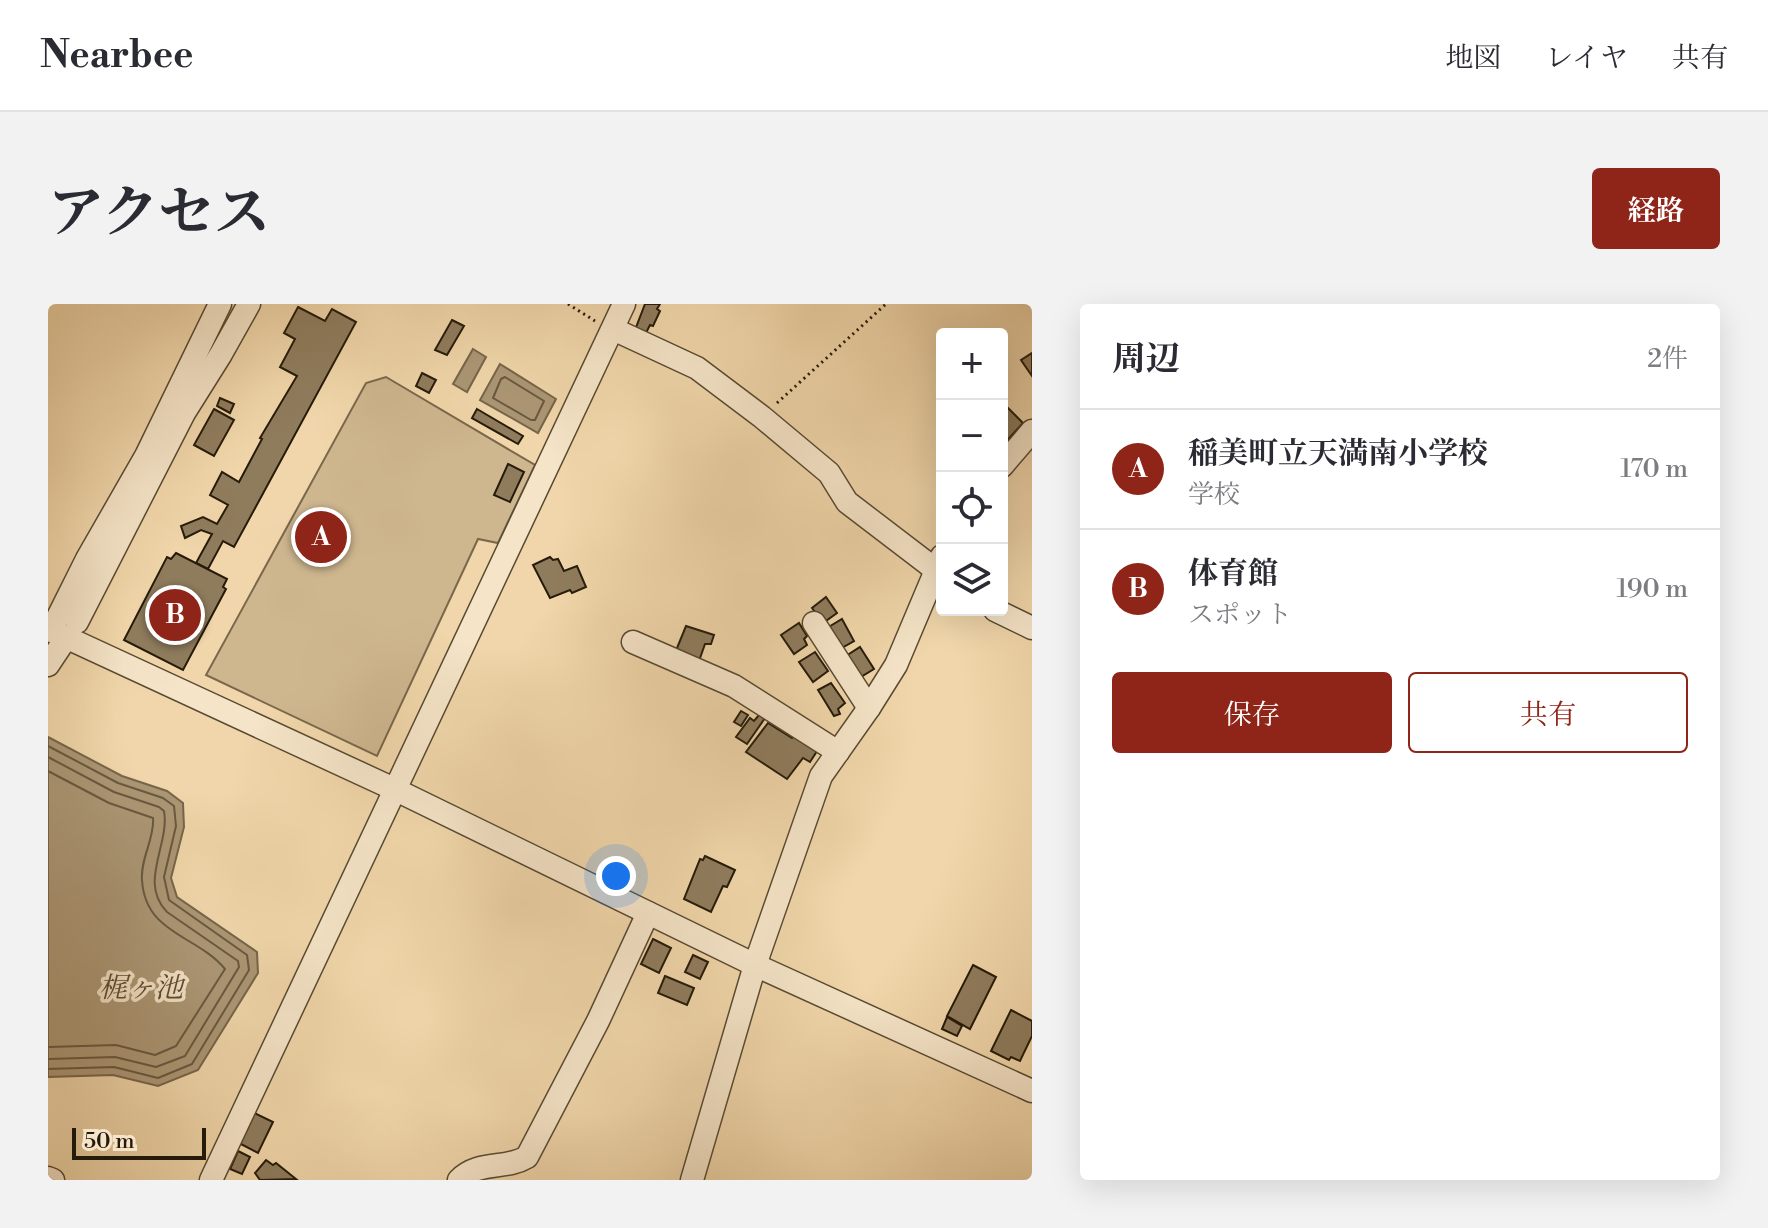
<!DOCTYPE html>
<html lang="ja">
<head>
<meta charset="utf-8">
<style>
	:root { --surface:#fff; --page:#f2f2f3; --text:#2b2b33; --muted:#7c7c81; --line:#e1e1e2; --accent:#8f2418 }
	body { margin:0; font-family:"Libre Bodoni","Noto Serif JP",serif; background:var(--page); color:var(--text) }
	.controls { position:absolute; right:24px; top:24px; display:grid; overflow:hidden; border-radius:8px; box-shadow:0 8px 32px #0002 }
	.controls button { width:72px; height:72px; display:grid; place-items:center; padding:0; border:0; border-bottom:2px solid var(--line); background:var(--surface); color:var(--text); font:40px sans-serif }
	.scale { position:absolute; left:24px; bottom:20px; width:134px; box-sizing:border-box; padding-left:8px; border:4px solid #261b0a; border-top:0; font-size:22px; line-height:28px; white-space:nowrap; color:#261b0a; -webkit-text-stroke:6px #f5e4c8; paint-order:stroke }
	.you { position:absolute; left:568px; top:572px; width:28px; height:28px; margin:-20px; border:6px solid #fff; border-radius:50%; background:#1a73e8; box-shadow:0 0 0 12px #1a73e833 }
	.badge { display:grid; place-items:center; width:52px; height:52px; border-radius:50%; background:var(--accent); color:#fff; font-size:26px; font-weight:700 }
	.pin { position:absolute; translate:-50% -50%; border:4px solid #fff; box-shadow:0 2px 8px #0006 }
	.list { margin:0; padding:0; list-style:none }
	h2 { display:flex; justify-content:space-between; align-items:center; height:104px; margin:0; padding:0 32px; font-size:34px }
	h2 small { font-size:26px; font-weight:400; color:var(--muted) }
	.list li { display:grid; grid-template-columns:52px 1fr auto; gap:24px; align-items:center; box-sizing:border-box; height:120px; padding:0 32px; border-top:2px solid var(--line) }
	.list b { display:block; font-size:30px; white-space:nowrap }
	.list p { margin:0; font-size:26px; white-space:nowrap; color:var(--muted) }
	.list em { font-size:26px; font-style:normal; color:var(--muted) }
	.actions { display:flex; gap:16px; padding:24px 32px }
	.actions a { flex:1; padding:18px 0; border:2px solid var(--accent); border-radius:8px; text-align:center; font-size:28px; color:var(--accent) }
	.actions .main { background:var(--accent); color:#fff }
	.icon { flex:none; width:44px; height:44px; fill:none; stroke:currentColor; stroke-width:2; stroke-linecap:round; stroke-linejoin:round }
	.map { position:relative; flex:none; width:984px; height:876px; overflow:hidden; border-radius:8px }
	header { display:flex; align-items:center; gap:48px; box-sizing:border-box; height:112px; padding:0 40px; background:var(--surface); border-bottom:2px solid var(--line) }
	header strong { font-size:38px }
	nav { display:flex; gap:44px; margin-inline-start:auto; font-size:28px }
	.intro { display:flex; align-items:center; justify-content:space-between; box-sizing:border-box; height:192px; padding:0 48px }
	h1 { margin:0; font-size:56px }
	.button { padding:20px 36px; border-radius:8px; background:var(--accent); color:#fff; font-size:28px; font-weight:700 }
	main { display:flex; gap:48px; padding:0 48px }
	aside { flex:1; background:var(--surface); border-radius:8px; box-shadow:0 8px 32px #0002 }
	.map>svg:first-child { display:block }
	.green { fill:#ceb68f; stroke:#7a684c; stroke-width:2 }
	.water { fill:#ab9674; stroke:#76654a; stroke-width:2 }
	.lines { fill:none; stroke-linecap:round; stroke-linejoin:round }
	.shore { stroke:#68583f; stroke-width:2 }
	.building { fill:#8f7c5d; stroke:#261b0a; stroke-width:2 }
	.minor-casing { stroke:#584a32; stroke-width:25 }
	.path { stroke:#261b0a; stroke-width:3; stroke-dasharray:2 4; stroke-linecap:butt }
	.minor { stroke:#f5e4c8; stroke-width:22 }
	.labels { text-anchor:middle; stroke-width:7; stroke-linejoin:round; paint-order:stroke }
	.water-label { font-size:28px; font-style:italic; fill:#5b4c34; stroke:#f5e4c8 }
</style>
</head>
<body>
<header>
<strong>Nearbee</strong>
<nav><a>地図</a><a>レイヤ</a><a>共有</a></nav>
</header>
<div class="intro"><h1>アクセス</h1><a class="button">経路</a></div>
<main>
<div class="map">
<svg width="984" height="876" viewBox="0 0 984 876">
	<rect width="100%" height="100%" fill="#f0d6aa"/>
	<filter id="stains"><feTurbulence type="fractalNoise" baseFrequency=".0025" numOctaves="4"/><feColorMatrix values="0 0 0 0 .2 0 0 0 0 .09 0 0 0 0 .02 0 0 0 .5 -.17"/></filter>
	<radialGradient id="worn" r=".72"><stop offset=".6" stop-color="#630" stop-opacity="0"/><stop offset="1" stop-color="#630" stop-opacity=".3"/></radialGradient>
	<!-- green -->
	<path class="green" d="M338,73L487,161L450,239L430,235L329,452L158,371L318,79Z"/>
	<!-- water -->
	<g class="water">
		<path d="M425,45L438,53L419,88L405,80Z"/>
		<path d="M452,60L508,95L490,129L432,96Z"/>
		<path d="M0,433L74,472L119,487L135,499L136,523L123,574L129,593L209,648L210,669L150,766L110,782L65,771L0,773Z"/>
	</g>
	<g class="lines">
		<!-- shore -->
		<g class="shore">
			<path d="M457,73L496,97L487,116H483L445,94L453,75Z"/>
			<path d="M0,442L70,479L115,494L126,502L128,522L116,573L121,596L199,651L201,666L144,760L110,774L66,763L0,765"/>
			<path d="M0,453L66,488L111,503L116,507C122,541 90,578 119,608L190,657L191,663L137,752L108,763L67,753L0,755"/>
			<path d="M0,467L61,499L105,514C107,534 92,555 94,576C97,630 149,631 177,665L128,742L107,751L68,741L0,743"/>
		</g>
	</g>
	<!-- building -->
	<g class="building">
		<path d="M597,0H612L609,5L612,7L605,22L602,21L597,31L587,26Z"/>
		<path d="M250,3L277,17L284,5L308,18L186,243L175,237L160,265L148,259L164,230L153,226L137,234L133,222L155,213L169,220L180,201L162,191L174,168L191,178L214,135L212,134L249,72L232,63L247,35L236,29Z"/>
		<path d="M404,16L416,22L399,51L387,46Z"/>
		<path d="M984,49V72L973,56Z"/>
		<path d="M374,69L388,76L381,89L368,82Z"/>
		<path d="M172,94L186,100L182,109L169,102Z"/>
		<path d="M954,98L975,119L954,142Z"/>
		<path d="M166,105L186,116L166,152L146,141Z"/>
		<path d="M429,105L475,132L470,140L424,114Z"/>
		<path d="M460,160L476,168L462,198L446,191Z"/>
		<path d="M128,249L179,275L175,283L178,285L135,366L76,336L119,253L123,255Z"/>
		<path d="M502,253L505,256L510,255L516,267L529,262L538,283L524,289L522,286L502,294L485,261Z"/>
		<path d="M778,293L789,309L775,319L764,304Z"/>
		<path d="M794,315L806,337L792,345L779,324Z"/>
		<path d="M751,319L759,332L756,335L759,341L746,350L733,331Z"/>
		<path d="M638,322L666,331L663,340H657L651,357L627,349Z"/>
		<path d="M812,343L826,365L811,374L798,352Z"/>
		<path d="M767,348L780,367L765,378L751,358Z"/>
		<path d="M783,379L797,399L790,405L792,410L786,412L770,386Z"/>
		<path d="M693,407L700,411L693,422L686,418Z"/>
		<path d="M711,411L717,414L699,440L688,433L702,414L706,417Z"/>
		<path d="M720,419L744,434L748,430L771,444L762,458L755,454L739,475L698,448Z"/>
		<path d="M657,552L687,566L679,583L675,582L663,608L636,595L652,555L655,556Z"/>
		<path d="M605,635L623,644L611,669L593,660Z"/>
		<path d="M645,651L660,658L652,675L637,668Z"/>
		<path d="M925,661L948,673L922,725L899,712Z"/>
		<path d="M617,672L646,684L639,701L610,689Z"/>
		<path d="M963,706L984,717V732L972,757L963,753L961,756L943,747Z"/>
		<path d="M899,713L914,722L909,732L894,725Z"/>
		<path d="M204,808L225,818L210,849L189,838Z"/>
		<path d="M190,847L202,853L194,870L182,865Z"/>
		<path d="M218,856L225,861L228,859L248,875L212,876L207,869Z"/>
	</g>
	<g class="lines">
		<defs>
			<g id="minor">
				<path d="M565,25L649,64L714,113L781,169L799,198L888,266L894,275"/>
				<path d="M954,162L984,127"/>
				<path d="M947,306L984,324"/>
				<path d="M29,318L136,109L173,50L201,0"/>
				<path d="M766,319L821,404"/>
				<path d="M0,325L346,485L707,661L984,787"/>
				<path d="M3,327L39,255L98,152L172,0"/>
				<path d="M585,338L686,382L790,448"/>
				<path d="M0,361L18,334"/>
				<path d="M0,874L5,876"/>
				<path d="M163,876L576,0"/>
				<path d="M411,876C431,856 457,866 479,853L550,717L600,609"/>
				<path d="M644,876L707,661L773,472L821,404L848,361L894,252"/>
			</g>
		</defs>
		<!-- minor casing -->
		<use href="#minor" class="minor-casing"/>
		<!-- path -->
		<g class="path">
			<path d="M520,0L547,17"/>
			<path d="M729,99L838,0"/>
		</g>
		<!-- minor -->
		<use href="#minor" class="minor"/>
	</g>
	<g class="labels">
		<!-- water labels -->
		<g class="water-label">
			<text x="93" y="693">梶ヶ池</text>
		</g>
	</g>
	<rect width="100%" height="100%" filter="url(#stains)"/>
	<rect width="100%" height="100%" fill="url(#worn)"/>
</svg>
<div class="controls">
<button>+</button>
<button>−</button>
<button><svg class="icon" aria-label="locate" viewBox="0 0 24 24"><circle cx="12" cy="12" r="6"/><path d="M12 2v4M12 18v4M2 12h4M18 12h4"/></svg></button>
<button><svg class="icon" aria-label="layers" viewBox="0 0 24 24"><path d="M12 4l9 5-9 5-9-5zM3 14l9 5 9-5"/></svg></button>
</div>
<div class="scale">50 m</div>
<div class="you"></div>
<div class="pin badge" style="left:273px;top:233px">A</div>
<div class="pin badge" style="left:127px;top:311px">B</div>
</div>
<aside>
<h2>周辺<small>2件</small></h2>
<ul class="list">
<li><span class="badge">A</span><div><b>稲美町立天満南小学校</b><p>学校</p></div><em>170 m</em></li>
<li><span class="badge">B</span><div><b>体育館</b><p>スポット</p></div><em>190 m</em></li>
</ul>
<div class="actions"><a class="main">保存</a><a>共有</a></div>
</aside>
</main>
</body>
</html>
